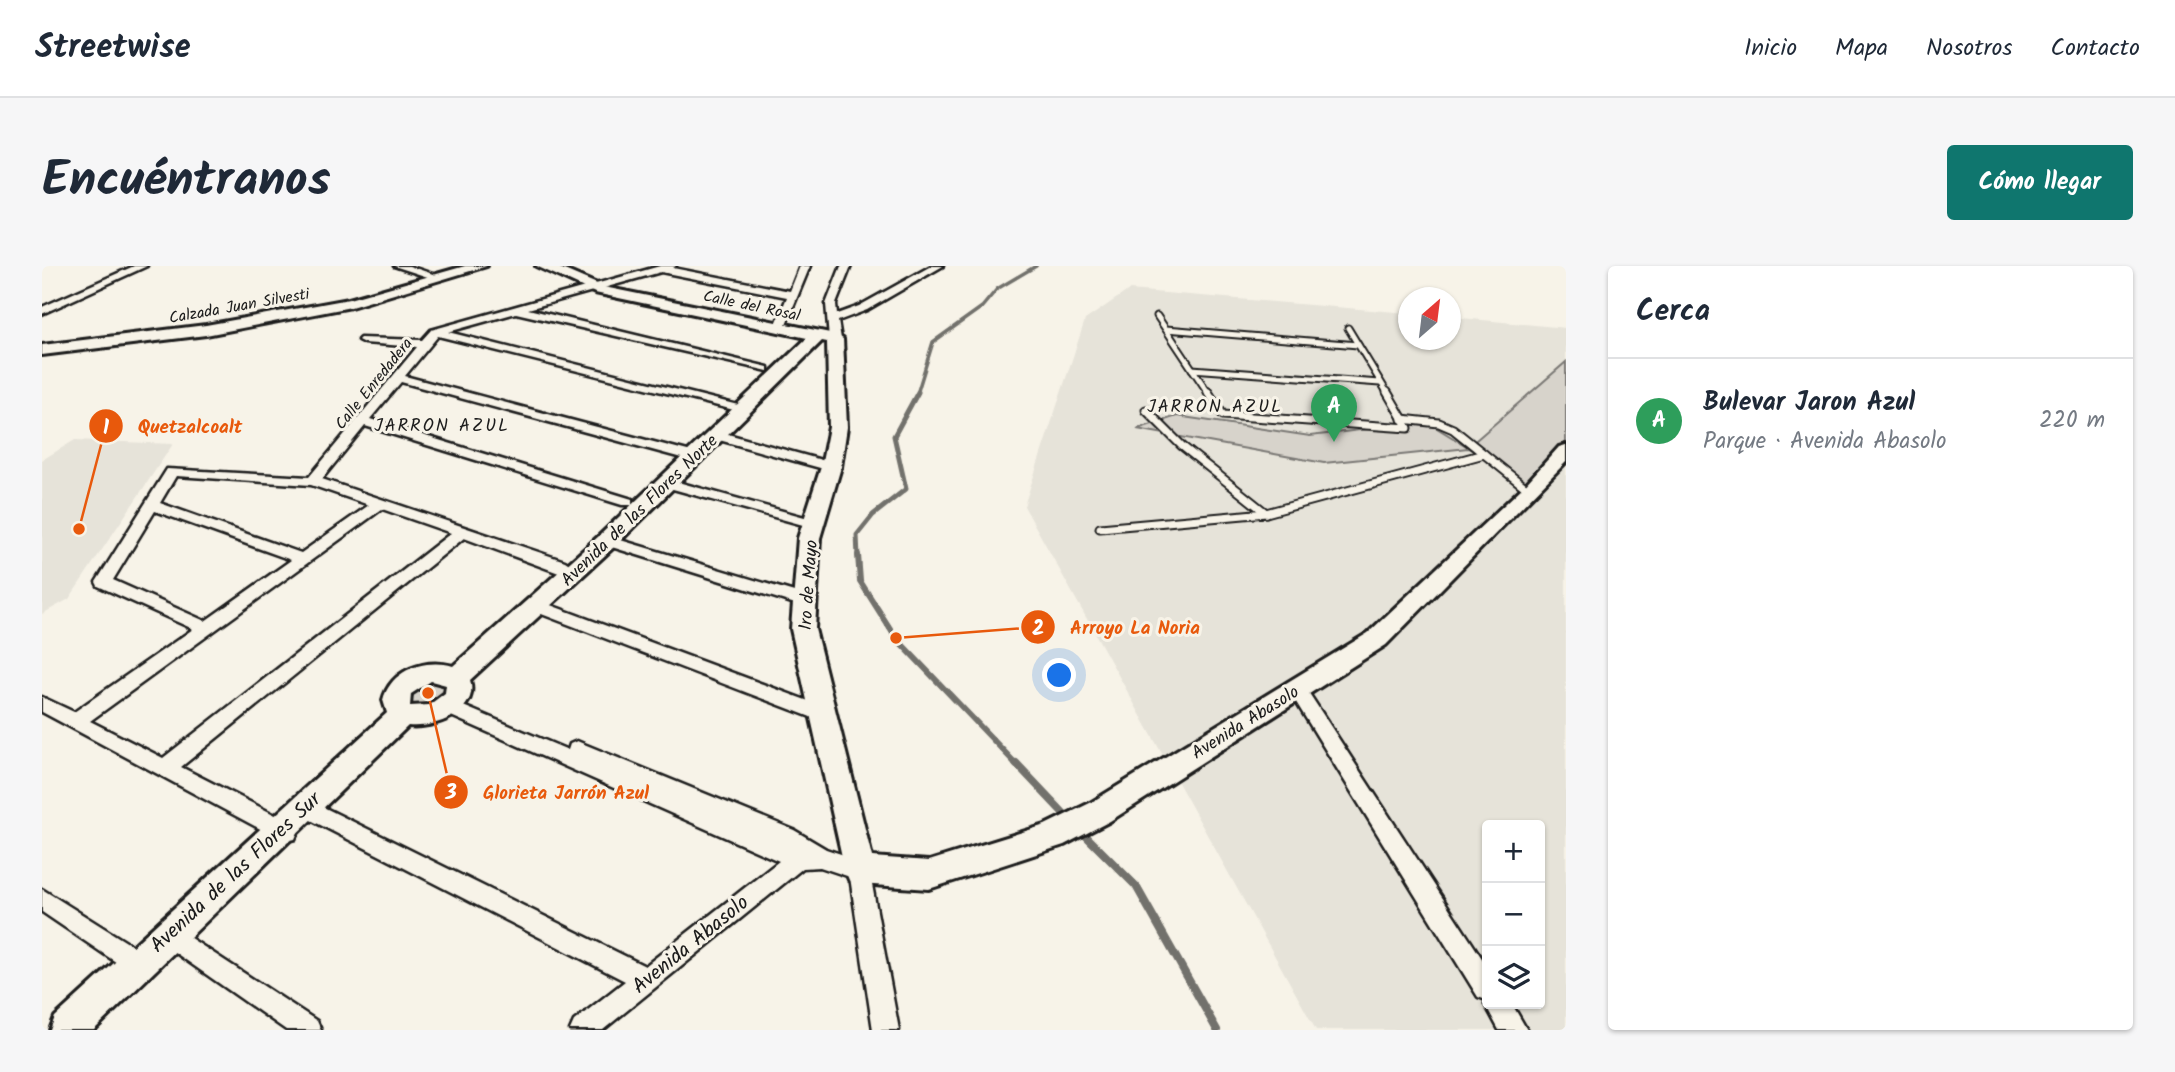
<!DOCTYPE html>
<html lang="es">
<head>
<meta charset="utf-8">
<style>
	:root { --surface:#fff; --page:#f6f6f7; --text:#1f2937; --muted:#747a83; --line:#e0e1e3; --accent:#0f766e }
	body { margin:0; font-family:Kalam,sans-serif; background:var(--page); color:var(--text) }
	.controls { position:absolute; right:21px; bottom:21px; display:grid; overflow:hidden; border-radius:7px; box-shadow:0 2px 5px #0004 }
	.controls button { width:63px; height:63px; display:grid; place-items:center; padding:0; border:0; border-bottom:2px solid var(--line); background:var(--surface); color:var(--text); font:35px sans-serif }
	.compass { position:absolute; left:1356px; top:21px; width:63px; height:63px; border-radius:50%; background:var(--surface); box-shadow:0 2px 5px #0004; rotate:28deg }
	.you { position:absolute; left:1018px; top:410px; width:24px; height:24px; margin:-18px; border:5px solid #fff; border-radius:50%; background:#1a73e8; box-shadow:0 0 0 10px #1a73e833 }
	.badge { display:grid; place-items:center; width:46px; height:46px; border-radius:50%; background:var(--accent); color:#fff; font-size:23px; font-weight:700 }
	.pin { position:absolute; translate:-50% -58px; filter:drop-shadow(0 2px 4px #0008) }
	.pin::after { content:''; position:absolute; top:37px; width:24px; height:21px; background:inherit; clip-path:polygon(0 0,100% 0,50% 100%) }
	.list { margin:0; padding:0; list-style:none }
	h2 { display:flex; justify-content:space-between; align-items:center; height:91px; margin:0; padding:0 28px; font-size:30px }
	h2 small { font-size:23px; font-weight:400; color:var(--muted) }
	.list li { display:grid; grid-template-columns:46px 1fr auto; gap:21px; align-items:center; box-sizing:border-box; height:126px; padding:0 28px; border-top:2px solid var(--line) }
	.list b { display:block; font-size:26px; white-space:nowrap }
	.list p { margin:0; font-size:23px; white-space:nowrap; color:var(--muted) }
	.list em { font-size:23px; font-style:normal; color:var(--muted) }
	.icon { flex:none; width:38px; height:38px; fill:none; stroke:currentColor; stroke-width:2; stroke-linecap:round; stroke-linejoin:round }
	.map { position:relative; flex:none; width:1524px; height:764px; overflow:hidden; border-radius:7px }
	header { display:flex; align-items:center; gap:42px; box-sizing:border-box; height:98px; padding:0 35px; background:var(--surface); border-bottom:2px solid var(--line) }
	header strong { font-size:33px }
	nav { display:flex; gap:38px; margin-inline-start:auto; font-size:24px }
	.intro { display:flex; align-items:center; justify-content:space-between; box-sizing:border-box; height:168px; padding:0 42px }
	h1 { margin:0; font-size:49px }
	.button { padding:18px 32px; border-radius:7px; background:var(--accent); color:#fff; font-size:24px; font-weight:700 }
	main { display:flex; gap:42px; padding:0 42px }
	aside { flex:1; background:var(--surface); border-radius:7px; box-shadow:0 2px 5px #0004 }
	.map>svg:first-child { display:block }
	.built { fill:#e6e3d9; fill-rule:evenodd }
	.green { fill:#d7d3cb; stroke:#7a7874; stroke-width:2 }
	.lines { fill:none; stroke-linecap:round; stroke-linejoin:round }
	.stream-far3 { stroke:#72716c; stroke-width:3.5 }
	.stream-far2 { stroke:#72716c; stroke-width:5 }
	.stream-far1 { stroke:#72716c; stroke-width:6 }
	.stream { stroke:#72716c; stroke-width:8 }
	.lane-far1-casing { stroke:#1c1c1c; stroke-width:9 }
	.lane-casing { stroke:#1c1c1c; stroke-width:11 }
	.street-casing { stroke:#1c1c1c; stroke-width:5 }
	.secondary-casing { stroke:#1c1c1c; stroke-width:6 }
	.lane-far1 { stroke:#f7f3e8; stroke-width:5 }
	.lane { stroke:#f7f3e8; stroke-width:7 }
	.street { fill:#f7f3e8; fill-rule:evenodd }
	.secondary { fill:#f7f3e8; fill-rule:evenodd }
	.labels { text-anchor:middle; stroke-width:6; stroke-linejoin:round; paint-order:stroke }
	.far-street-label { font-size:16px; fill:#1c1c1c; stroke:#f7f3e8 }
	.far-quarter-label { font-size:18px; letter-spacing:2px; fill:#1c1c1c; stroke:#f7f3e8 }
	.street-label { font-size:18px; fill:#1c1c1c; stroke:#f7f3e8 }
	.near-street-label { font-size:21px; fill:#1c1c1c; stroke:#f7f3e8 }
	.leader { fill:none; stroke:#e8590c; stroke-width:2.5 }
	.callout-dot { fill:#e8590c; stroke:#f7f3e8; stroke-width:2.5 }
	.mark-label { font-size:21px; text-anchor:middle; font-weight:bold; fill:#fff }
	.callout-label { font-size:19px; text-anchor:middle; font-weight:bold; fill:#e8590c; stroke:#f7f3e8; stroke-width:6; stroke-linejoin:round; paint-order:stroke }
</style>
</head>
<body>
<header>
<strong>Streetwise</strong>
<nav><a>Inicio</a><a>Mapa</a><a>Nosotros</a><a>Contacto</a></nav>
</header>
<div class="intro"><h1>Encuéntranos</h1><a class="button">Cómo llegar</a></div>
<main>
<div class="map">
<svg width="1524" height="764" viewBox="0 0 1524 764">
	<rect width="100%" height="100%" fill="#f7f3e8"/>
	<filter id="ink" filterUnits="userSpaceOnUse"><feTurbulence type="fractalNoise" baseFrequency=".0143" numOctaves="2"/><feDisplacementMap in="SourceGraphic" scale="14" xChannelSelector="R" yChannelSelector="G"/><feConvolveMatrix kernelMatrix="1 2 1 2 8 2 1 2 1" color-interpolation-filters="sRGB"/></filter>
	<g filter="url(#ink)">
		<!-- built -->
		<g class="built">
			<path d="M1087,24L1366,47V74H1408L1409,51L1524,62V764H1274L982,240L1043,54ZM1445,559H1498V738H1445Z"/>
			<path d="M33,174L131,178L27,333L0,348V194Z"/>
		</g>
		<!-- green -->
		<g class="green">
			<path d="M1524,96V177L1484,217L1426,182L1282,197L1095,163L1135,150L1268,170L1385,156L1426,181Z"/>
			<path d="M407,408L408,440L361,449L367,414Z"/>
		</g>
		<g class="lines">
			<!-- stream-far3 -->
			<path class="stream-far3" d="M875,128L891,76L940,41L955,23L994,0"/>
			<!-- stream-far2 -->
			<path class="stream-far2" d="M816,291L815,269L831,249L864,223L852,170L876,126"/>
			<!-- stream-far1 -->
			<path class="stream-far1" d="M816,289L818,315L854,372L975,499"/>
			<!-- stream -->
			<g class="stream">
				<path d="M974,497L1028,554"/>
				<path d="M1038,564L1094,620L1175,764"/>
			</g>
			<defs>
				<g id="lane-far1">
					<path d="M1115,50L1167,128"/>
					<path d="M1306,62L1346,128"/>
					<path d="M1124,63L1316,79"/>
					<path d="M1150,103L1338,117"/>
				</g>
				<g id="lane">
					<path d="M1166,126L1181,149L1366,162L1345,126"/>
					<path d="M1104,144L1140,180L1224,247"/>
					<path d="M1360,153L1397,157L1411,163L1488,225"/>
					<path d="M1058,262L1224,247L1442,188"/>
				</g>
				<g id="street">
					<path d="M92,0H105L0,48V41Z"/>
					<path d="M352,0H367L400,11L395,14Z"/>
					<path d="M618,0H634L631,2L748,25L758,0H768L742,63L737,66L732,63L745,31L619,6L486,43L726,101V105L474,47L406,66L704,141V147L396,70L363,110L657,188V194H647L359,116L328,153L590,233V239H580L323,160L280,213L523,295L539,306L537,310H525L422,272L139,501L253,559L256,566L253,573L245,575L237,573L0,446V431L32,446L151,363L56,320L54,316L125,203L267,211L375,81L322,77L316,74L318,72L380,74L389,64ZM134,210L269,219L327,239L259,287L118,237ZM340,243L409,267L121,492L48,455ZM113,245L249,294L163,355L71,314Z"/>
					<path d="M799,0H809L794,38L795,48L817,40L889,0H901L825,44L796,55L799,73L793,76L787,73L784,38Z"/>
					<path d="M675,165L794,198L796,201L789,205L670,172V166Z"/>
					<path d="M625,213L777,255L779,258L772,262L620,220L618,217Z"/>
					<path d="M565,270L769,331L771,335L763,341L560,278L557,275L560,272Z"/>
					<path d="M495,334L788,443L790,448L788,453H774L489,344L487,340L489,336Z"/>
					<path d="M1255,416L1261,418L1445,700V738H1470L1485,764H1457L1443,738L1444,734L1436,731L1249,428L1246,423L1249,418Z"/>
					<path d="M407,434L526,484L528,478L535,475L542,478L752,564L784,583L826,597L857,764H831L808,611L778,601L761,602L561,764H528L532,755L583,715L255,547L252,541L255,535L262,532L269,535L603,700L737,595L400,446L398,441L400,436Z"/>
					<path d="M0,623L105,689L108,697L105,705L96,709L87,705L0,646Z"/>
					<path d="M136,664L275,755L279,764H244L128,683L124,675L128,667Z"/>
				</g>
				<g id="secondary">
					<path d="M423,0H445L309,41L164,69L0,89V79L164,59L307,33Z"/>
					<path d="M494,0H513L562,21L793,68L801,73L805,161L799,201L778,272L773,363L830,591L887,595L1003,559L1048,537L1326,367L1481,221L1517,181L1524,179V196L1344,379L1068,555L1022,579L887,623L818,618L807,614L803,604L749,363L756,272L779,201L787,161L785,76L780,75L573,280L428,414C438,447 391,463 366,460L52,764H8L13,751L345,447L341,434C349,404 383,392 411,400L557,270L765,72L553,27ZM389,415L404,419L403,427L387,439L368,440L369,428Z"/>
				</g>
			</defs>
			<!-- lane-far1 casing -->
			<use href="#lane-far1" class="lane-far1-casing"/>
			<!-- lane casing -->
			<use href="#lane" class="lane-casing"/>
			<!-- street casing -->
			<use href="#street" class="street-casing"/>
			<!-- secondary casing -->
			<use href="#secondary" class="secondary-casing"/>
			<!-- lane-far1 -->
			<use href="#lane-far1" class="lane-far1"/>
			<!-- lane -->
			<use href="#lane" class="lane"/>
			<!-- street -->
			<use href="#street" class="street"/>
			<!-- secondary -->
			<use href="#secondary" class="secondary"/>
		</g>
	</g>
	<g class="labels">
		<!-- far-street labels -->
		<g class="far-street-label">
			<text transform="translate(197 39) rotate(-10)" y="6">Calzada Juan Silvesti</text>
			<text transform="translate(710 39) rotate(12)" y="6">Calle del Rosal</text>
			<text transform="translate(331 117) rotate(-51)" y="6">Calle Enredadera</text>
		</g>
		<!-- far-quarter labels -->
		<g class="far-quarter-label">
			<text x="1173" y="146">JARRON AZUL</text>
			<text x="400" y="165">JARRON AZUL</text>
		</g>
		<!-- street labels -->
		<g class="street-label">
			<text transform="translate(597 244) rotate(-44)" y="6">Avenida de las Flores Norte</text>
			<text transform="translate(766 319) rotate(-86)" y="6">1ro de Mayo</text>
			<text transform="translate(1203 456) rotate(-32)" y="6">Avenida Abasolo</text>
		</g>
		<!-- near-street labels -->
		<g class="near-street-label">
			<text transform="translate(193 606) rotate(-43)" y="7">Avenida de las Flores Sur</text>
			<text transform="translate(648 678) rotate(-39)" y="7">Avenida Abasolo</text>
		</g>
	</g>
	<!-- callouts -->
	<path class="leader" d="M37 263L64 160M854 372L996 361M386 427L409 526"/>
	<g class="callout-dot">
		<circle cx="37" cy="263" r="7"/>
		<circle cx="854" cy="372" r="7"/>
		<circle cx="386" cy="427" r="7"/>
		<circle cx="64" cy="160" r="18"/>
		<circle cx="996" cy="361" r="18"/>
		<circle cx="409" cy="526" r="18"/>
	</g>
	<g class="mark-label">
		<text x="64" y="168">1</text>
		<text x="996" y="369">2</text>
		<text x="409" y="533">3</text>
	</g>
	<g class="callout-label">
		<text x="148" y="167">Quetzalcoalt</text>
		<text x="1093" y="368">Arroyo La Noria</text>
		<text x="524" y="533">Glorieta Jarrón Azul</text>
	</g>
</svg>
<div class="controls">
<button>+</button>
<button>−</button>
<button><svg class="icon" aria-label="layers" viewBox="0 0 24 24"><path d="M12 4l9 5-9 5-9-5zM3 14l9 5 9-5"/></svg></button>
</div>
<svg class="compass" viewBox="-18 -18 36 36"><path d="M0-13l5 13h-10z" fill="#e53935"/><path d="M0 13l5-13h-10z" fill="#747a83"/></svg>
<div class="you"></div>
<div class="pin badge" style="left:1292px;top:176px;background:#2e9e5b">A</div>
</div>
<aside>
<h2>Cerca<small></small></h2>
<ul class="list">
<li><span class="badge" style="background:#2e9e5b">A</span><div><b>Bulevar Jaron Azul</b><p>Parque · Avenida Abasolo</p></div><em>220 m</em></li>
</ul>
</aside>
</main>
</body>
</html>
